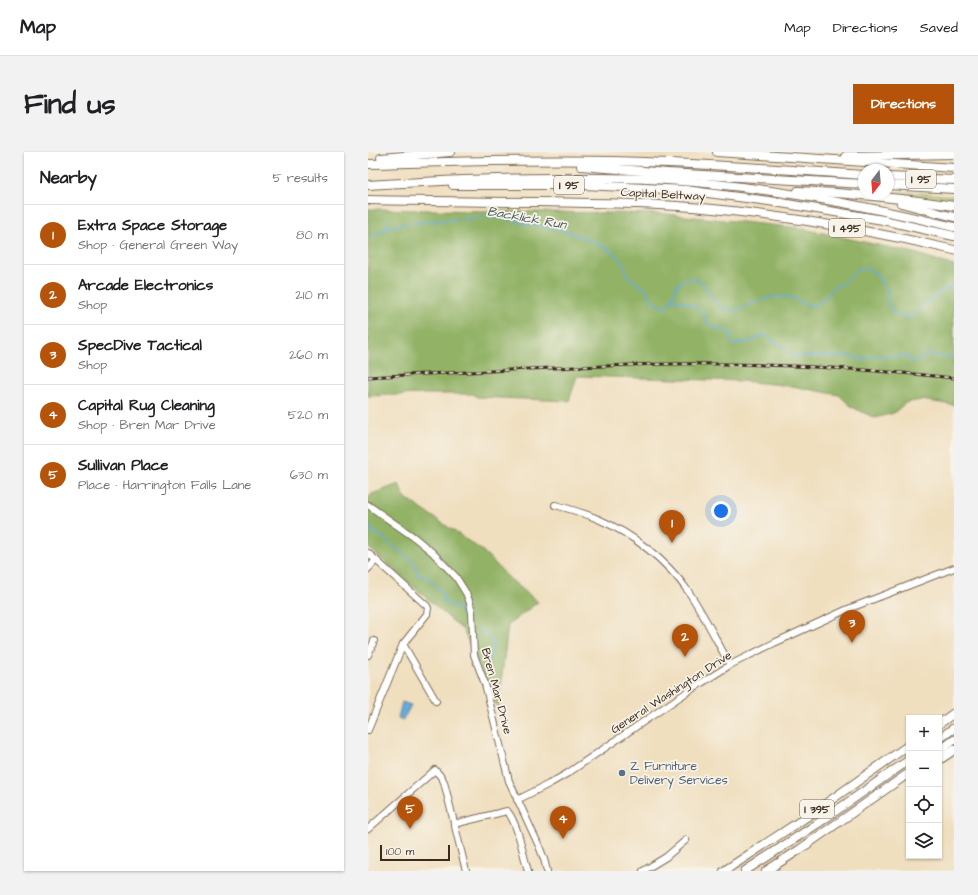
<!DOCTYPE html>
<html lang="en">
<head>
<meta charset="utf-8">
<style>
	:root { --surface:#fff; --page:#f2f2f2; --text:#202124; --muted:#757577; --line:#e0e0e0; --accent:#b45309 }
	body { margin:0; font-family:"Architects Daughter",sans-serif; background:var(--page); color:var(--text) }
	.controls { position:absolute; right:12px; bottom:12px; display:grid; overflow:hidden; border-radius:0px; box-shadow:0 1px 3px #0004 }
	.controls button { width:36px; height:36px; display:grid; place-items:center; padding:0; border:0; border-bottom:1px solid var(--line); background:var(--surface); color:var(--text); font:20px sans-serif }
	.compass { position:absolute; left:490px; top:12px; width:36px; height:36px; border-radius:50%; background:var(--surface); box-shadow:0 1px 3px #0004; rotate:196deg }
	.scale { position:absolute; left:12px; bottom:10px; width:70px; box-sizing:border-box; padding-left:4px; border:2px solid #3b2a1e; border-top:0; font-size:11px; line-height:14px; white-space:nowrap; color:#3b2a1e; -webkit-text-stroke:3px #f7f3e8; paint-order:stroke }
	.you { position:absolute; left:353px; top:359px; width:14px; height:14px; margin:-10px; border:3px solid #fff; border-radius:50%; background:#1a73e8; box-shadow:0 0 0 6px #1a73e833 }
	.badge { display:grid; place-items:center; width:26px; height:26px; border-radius:50%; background:var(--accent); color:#fff; font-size:13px; font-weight:700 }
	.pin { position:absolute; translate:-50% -33px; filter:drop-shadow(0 1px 2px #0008) }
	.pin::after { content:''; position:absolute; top:21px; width:14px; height:12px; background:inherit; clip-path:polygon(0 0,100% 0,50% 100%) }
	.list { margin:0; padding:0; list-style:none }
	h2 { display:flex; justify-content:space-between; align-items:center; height:52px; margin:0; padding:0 16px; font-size:17px }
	h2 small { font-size:13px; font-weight:400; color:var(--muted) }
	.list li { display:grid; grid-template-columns:26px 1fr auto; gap:12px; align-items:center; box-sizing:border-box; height:60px; padding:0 16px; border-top:1px solid var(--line) }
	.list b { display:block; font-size:15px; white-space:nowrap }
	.list p { margin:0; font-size:13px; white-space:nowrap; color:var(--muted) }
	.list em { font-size:13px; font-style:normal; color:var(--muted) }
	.icon { flex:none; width:22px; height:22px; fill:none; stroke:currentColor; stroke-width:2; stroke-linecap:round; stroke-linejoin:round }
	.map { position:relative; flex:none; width:586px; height:719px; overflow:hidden; border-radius:0px }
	header { display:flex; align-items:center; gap:24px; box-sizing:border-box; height:56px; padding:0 20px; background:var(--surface); border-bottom:1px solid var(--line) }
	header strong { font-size:19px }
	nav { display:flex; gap:22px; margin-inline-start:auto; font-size:14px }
	.intro { display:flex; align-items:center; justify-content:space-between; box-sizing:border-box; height:96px; padding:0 24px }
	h1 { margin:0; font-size:28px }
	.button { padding:10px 18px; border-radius:0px; background:var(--accent); color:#fff; font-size:14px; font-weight:700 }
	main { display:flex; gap:24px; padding:0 24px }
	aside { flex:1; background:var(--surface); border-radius:0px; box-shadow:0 1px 3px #0004 }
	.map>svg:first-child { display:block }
	.green { fill:#b8d074; stroke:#7a7d49 }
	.forest { fill:#92b266; stroke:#666e42 }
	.water { fill:#64acdb; stroke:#506b7c }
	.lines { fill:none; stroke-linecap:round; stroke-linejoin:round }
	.stream { stroke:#64acdb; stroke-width:1.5 }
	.minor-casing { stroke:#7a6956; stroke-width:8 }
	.highway-casing { stroke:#7a6956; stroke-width:10 }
	.minor { stroke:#fff; stroke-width:6 }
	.highway { stroke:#fff; stroke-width:8 }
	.rail-casing { stroke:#3b2a1e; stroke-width:3 }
	.rail { stroke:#f7f3e8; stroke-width:1.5; stroke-dasharray:4.5; stroke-linecap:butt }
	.service-dot { fill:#5c6f8a; stroke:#f7f3e8; stroke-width:1.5 }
	.labels { text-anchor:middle; stroke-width:3.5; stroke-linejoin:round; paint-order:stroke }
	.shield { fill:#f7f3e8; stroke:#73665b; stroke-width:1 }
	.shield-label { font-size:11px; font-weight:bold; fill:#3b2a1e }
	.street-label { font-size:12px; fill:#3b2a1e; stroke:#f7f3e8 }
	.service-label { font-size:12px; fill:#4e5e75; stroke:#f7f3e8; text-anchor:start }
	.water-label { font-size:13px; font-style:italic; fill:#495860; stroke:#f7f3e8 }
</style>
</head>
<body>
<header>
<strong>Map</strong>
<nav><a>Map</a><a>Directions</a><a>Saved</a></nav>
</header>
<div class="intro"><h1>Find us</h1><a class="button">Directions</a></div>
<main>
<aside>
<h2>Nearby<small>5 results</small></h2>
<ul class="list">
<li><span class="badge">1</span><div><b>Extra Space Storage</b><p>Shop · General Green Way</p></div><em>80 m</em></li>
<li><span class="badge">2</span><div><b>Arcade Electronics</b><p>Shop</p></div><em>210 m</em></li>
<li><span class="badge">3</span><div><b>SpecDive Tactical</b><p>Shop</p></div><em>260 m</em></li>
<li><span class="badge">4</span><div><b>Capital Rug Cleaning</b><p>Shop · Bren Mar Drive</p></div><em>520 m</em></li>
<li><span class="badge">5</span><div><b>Sullivan Place</b><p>Place · Harrington Falls Lane</p></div><em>630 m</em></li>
</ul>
</aside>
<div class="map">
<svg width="586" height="719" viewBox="0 0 586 719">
	<rect width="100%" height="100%" fill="#f7f3e8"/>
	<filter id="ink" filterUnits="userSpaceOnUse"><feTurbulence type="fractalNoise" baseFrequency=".025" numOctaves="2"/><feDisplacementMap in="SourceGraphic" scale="8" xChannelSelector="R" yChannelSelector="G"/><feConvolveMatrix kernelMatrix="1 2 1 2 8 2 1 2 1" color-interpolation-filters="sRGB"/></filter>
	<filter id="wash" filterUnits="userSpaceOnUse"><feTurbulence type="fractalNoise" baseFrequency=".012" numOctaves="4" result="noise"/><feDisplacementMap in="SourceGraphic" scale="16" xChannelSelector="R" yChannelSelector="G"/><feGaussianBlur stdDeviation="0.9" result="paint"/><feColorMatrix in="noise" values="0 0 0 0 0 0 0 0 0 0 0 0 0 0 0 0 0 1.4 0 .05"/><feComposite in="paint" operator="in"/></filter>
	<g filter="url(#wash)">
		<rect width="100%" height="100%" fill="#f0dfbf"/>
		<!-- green -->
		<path class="green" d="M535,40L586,44V51L520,42V41Z"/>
		<!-- forest -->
		<g class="forest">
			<path d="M0,57L298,62L431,76L547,101L586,114V253L553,248L537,251L526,261L507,266L484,255L471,243L424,234L374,229L209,224L201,249L109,245L105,242H55L0,244Z"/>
			<path d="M31,332L36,345L115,399L142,427L170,450L140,473L130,557L95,478L0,395V346L4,342Z"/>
		</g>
		<!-- water -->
		<path class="water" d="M34,550L43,553L35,568L30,566Z"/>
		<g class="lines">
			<!-- stream -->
			<g class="stream">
				<path d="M18,68L19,76"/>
				<path d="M0,85L5,84L21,75L33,72L117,65L145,68L154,71L176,75L197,79L224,89L234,94L243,99L251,106L255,112L261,126L276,136L280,140L285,150L297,155C310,147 303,125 324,127C327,127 330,128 333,130C336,132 338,137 340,140C346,147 352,155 360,159C375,158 390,146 407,145C413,145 420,144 426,146C433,149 437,155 445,153C456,151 457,145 464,138C467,134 472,132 477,131L489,117L492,116L500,117L505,120L509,124L520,140V146L521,154L523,159L529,162L536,165H541L548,162L553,156L574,139L586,133"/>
				<path d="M304,147L313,149L327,154L337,162V169L347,176L360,179L363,181V191L366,193L376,190L386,189L391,185L396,182L405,189L412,192L418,199L424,203L434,204H482L495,208L503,204H539L543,209H551L558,202L577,205H586"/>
				<path d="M0,373L5,380L14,385L43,408L47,413L51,424L59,425L67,432L76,443L75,449L83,454L90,456L99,469"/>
				<path d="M110,477L124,487L125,493L123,503V508"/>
			</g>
		</g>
	</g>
	<g filter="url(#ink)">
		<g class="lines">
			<defs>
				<g id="minor">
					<path d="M0,353L47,386L64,400L88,425L98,441L102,451L104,461L106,503L117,532L141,629L171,694L176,707L179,719"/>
					<path d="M187,353C202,357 216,361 230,367C265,382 298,408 320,439C336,462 348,488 362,513"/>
					<path d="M0,401L59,454L60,456L59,462L35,492L68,549"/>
					<path d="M0,417L8,408"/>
					<path d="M0,503L6,489"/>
					<path d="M0,578L35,492"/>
					<path d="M149,648L181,632L200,621L319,540L362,513L406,491L480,457L586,416"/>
					<path d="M86,672L139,659C150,671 155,703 160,719"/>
					<path d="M0,677L67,618L74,626L76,630L98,719"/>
					<path d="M275,719L298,705L318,688"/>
				</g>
				<g id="highway">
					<path d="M349,0L586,16"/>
					<path d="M478,4L586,2"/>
					<path d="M13,6L82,0"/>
					<path d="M0,12C82,10 164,7 245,9C329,11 412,17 496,23"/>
					<path d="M213,14L300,21L496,32"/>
					<path d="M520,25L586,28"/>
					<path d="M0,33C63,29 124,26 188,26C225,26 262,25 299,28C396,34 492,52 586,75"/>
					<path d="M85,33H216L317,38L401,49L515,68L586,84"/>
					<path d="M520,33L586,37"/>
					<path d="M430,39C482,41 534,46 586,54"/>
					<path d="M0,48C57,49 115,50 172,50C230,51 287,51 345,57C426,65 506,79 586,98"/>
					<path d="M533,51L586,65"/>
					<path d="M571,572L586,561"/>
					<path d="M571,587L586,576"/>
					<path d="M571,599L586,588"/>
					<path d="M571,608L586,598"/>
					<path d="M356,719L443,662L541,593"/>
					<path d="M377,719L449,672L541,608"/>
					<path d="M398,719L431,698L541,621"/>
				</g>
			</defs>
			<!-- minor casing -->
			<use href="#minor" class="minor-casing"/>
			<!-- highway casing -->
			<use href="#highway" class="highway-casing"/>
			<!-- minor -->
			<use href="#minor" class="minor"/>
			<!-- highway -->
			<use href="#highway" class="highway"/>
			<defs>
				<path id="rail" d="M0,225C101,220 201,214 302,212C397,211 492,216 586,226"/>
			</defs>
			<!-- rail casing -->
			<use href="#rail" class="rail-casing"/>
			<!-- rail -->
			<use href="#rail" class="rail"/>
		</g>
	</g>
	<!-- markers -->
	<circle class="service-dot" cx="254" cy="621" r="4"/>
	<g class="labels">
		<!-- shield labels -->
		<g class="shield">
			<rect x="538" y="18" width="30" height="18" rx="3"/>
			<rect x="186" y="24" width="30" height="18" rx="3"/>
			<rect x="461" y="67" width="36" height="18" rx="3"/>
			<rect x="432" y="648" width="34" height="18" rx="3"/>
		</g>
		<g class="shield-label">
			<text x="553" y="31">I 95</text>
			<text x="201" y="37">I 95</text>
			<text x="479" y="80">I 495</text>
			<text x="449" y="661">I 395</text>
		</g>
		<!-- street labels -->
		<g class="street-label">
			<text transform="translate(295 42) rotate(3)" y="4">Capital Beltway</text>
			<text transform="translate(129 539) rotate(75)" y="4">Bren Mar Drive</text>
			<text transform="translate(303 540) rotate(-33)" y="4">General Washington Drive</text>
		</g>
		<!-- service labels -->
		<g class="service-label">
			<text x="262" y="618">Z Furniture<tspan x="262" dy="14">Delivery Services</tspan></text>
		</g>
		<!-- water labels -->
		<g class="water-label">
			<text transform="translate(159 65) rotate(10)" y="5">Backlick Run</text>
		</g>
	</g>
</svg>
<div class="controls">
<button>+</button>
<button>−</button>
<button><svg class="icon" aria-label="locate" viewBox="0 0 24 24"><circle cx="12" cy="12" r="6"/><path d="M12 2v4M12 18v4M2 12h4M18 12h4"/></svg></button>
<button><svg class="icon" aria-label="layers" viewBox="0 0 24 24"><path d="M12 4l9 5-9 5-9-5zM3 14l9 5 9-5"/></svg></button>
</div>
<svg class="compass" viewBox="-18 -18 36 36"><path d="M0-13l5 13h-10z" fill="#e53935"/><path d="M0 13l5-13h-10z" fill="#757577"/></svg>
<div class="scale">100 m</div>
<div class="you"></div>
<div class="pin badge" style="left:304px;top:391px">1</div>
<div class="pin badge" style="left:317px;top:505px">2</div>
<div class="pin badge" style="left:484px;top:491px">3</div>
<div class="pin badge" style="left:195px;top:687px">4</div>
<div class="pin badge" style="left:42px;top:677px">5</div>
</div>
</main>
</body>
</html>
